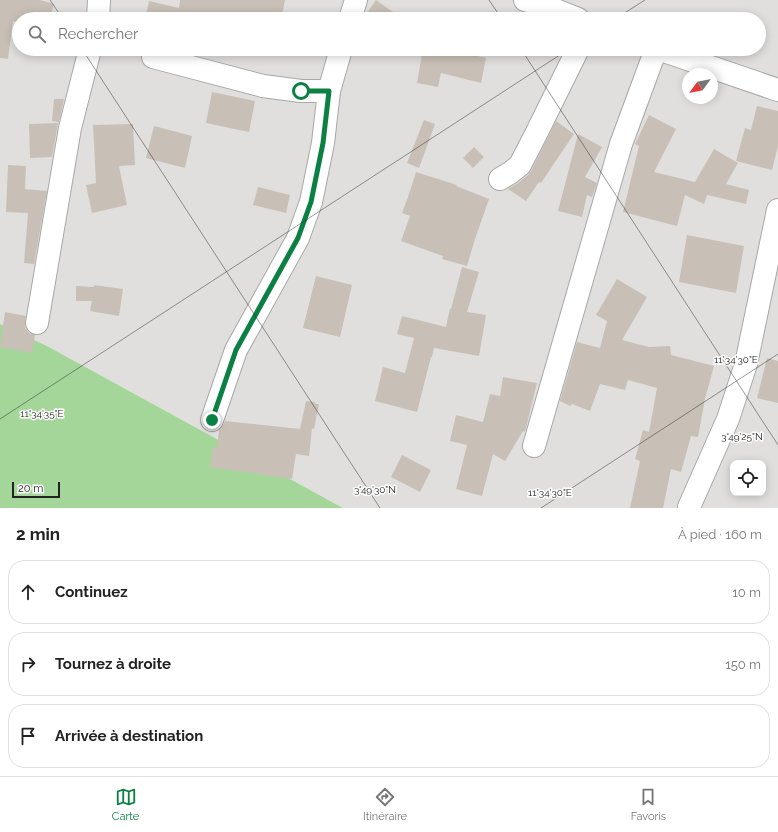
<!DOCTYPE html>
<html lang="fr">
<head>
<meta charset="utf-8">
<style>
	:root { --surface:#fff; --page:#f6f6f6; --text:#222; --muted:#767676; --line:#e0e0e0; --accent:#0b8043 }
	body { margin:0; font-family:Raleway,sans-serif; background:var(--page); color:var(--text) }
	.controls { position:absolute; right:12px; bottom:12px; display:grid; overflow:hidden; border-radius:8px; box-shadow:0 2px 10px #0003 }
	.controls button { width:36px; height:36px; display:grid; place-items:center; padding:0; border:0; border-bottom:1px solid var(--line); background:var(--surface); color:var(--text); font:20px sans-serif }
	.compass { position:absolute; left:682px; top:68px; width:36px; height:36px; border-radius:50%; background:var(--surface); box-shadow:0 2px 10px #0003; rotate:237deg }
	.scale { position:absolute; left:12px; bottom:10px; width:48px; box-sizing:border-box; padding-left:4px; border:2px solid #212121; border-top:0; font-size:11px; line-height:14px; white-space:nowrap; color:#212121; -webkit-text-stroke:3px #fff; paint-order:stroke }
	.stop { position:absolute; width:12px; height:12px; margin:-9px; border:3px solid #0b8043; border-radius:50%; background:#fff }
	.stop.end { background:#0b8043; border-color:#fff; box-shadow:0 1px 4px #0008 }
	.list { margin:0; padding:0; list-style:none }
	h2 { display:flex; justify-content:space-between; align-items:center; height:52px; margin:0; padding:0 16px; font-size:17px }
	h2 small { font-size:13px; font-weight:400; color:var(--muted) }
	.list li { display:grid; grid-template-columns:26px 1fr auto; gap:12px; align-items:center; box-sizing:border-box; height:64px; margin:0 8px 8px; padding:0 8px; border:1px solid var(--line); border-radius:16px }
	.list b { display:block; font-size:15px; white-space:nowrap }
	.list em { font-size:13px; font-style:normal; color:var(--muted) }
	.icon { flex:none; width:22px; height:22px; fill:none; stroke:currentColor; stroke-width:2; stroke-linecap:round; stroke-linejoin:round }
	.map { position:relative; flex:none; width:778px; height:508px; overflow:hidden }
	.search { position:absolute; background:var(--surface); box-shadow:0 2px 10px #0003; left:12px; right:12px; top:12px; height:44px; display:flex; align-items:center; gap:10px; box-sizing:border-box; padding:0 14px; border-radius:22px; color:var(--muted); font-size:15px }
	.sheet { height:268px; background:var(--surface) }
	nav { display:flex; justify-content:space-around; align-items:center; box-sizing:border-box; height:56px; border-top:1px solid var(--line); background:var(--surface); font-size:11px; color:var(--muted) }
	nav a { display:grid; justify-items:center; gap:2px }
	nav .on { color:var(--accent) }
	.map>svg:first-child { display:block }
	.residential { fill:#e0dfde; fill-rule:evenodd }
	.forest { fill:#a3d698 }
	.building { fill:#c8c0b6 }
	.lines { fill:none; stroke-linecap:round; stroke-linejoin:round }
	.minor-casing { stroke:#a8a8a8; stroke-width:24 }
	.minor { stroke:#fff; stroke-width:22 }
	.route { stroke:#0b8043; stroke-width:5 }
	.ticks { fill:none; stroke:#212121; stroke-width:1; stroke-opacity:0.45 }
	.ticks-label { font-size:10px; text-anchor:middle; fill:#212121; stroke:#fff; stroke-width:3; stroke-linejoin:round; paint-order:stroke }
</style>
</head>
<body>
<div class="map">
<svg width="778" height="508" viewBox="0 0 778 508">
	<rect width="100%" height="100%" fill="#f3f0e7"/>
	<!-- residential -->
	<path class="residential" d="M0,0H778V508H343L47,346L0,324ZM19,19H759V49H19ZM688,74H712V98H688ZM733,463H763V493H733Z"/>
	<!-- forest -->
	<path class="forest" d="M0,324L47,346L343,508H0Z"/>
	<!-- building -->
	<g class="building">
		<path d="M0,0H40L54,4L50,19H19V23L13,21L8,59L0,58Z"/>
		<path d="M180,0H285L281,19H145L149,1L179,8Z"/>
		<path d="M376,0L403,19H363Z"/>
		<path d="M423,49H471L470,54L486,58L481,83L441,73L438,87L417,83Z"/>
		<path d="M212,92L255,101L249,132L206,123Z"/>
		<path d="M54,99H64L59,122L52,121Z"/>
		<path d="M757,106L778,111V146L772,170L736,161L745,128L751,130Z"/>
		<path d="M649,115L676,129L654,172L695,182L714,149L738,163L726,184L749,190L746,204L707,195L704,204L685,195L677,226L623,212L639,146L635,144Z"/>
		<path d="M424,120L435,124L419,168L407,163Z"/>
		<path d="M556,121L574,134L541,183L539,182L526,201L508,189L518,183L528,175L531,171Z"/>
		<path d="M58,123L52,157L30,158L29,124Z"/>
		<path d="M133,124L135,165L119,166L127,205L92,213L86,185L96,183L93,125Z"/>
		<path d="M154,126L192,136L185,168L146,158Z"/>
		<path d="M578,134L602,147L585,177L597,183L592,197L587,195L582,217L558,211Z"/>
		<path d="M474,147L484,157L473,168L463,158Z"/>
		<path d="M8,165L26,166L25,189L47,191L34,264L24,263L28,213L6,212Z"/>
		<path d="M416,172L457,185L456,186L489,199L475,239L467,266L442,259L443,256L401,241L410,216L402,213L408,197Z"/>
		<path d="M258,187L290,195L286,213L253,205Z"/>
		<path d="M687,235L744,246L736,293L679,282Z"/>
		<path d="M462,267L479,272L467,312L486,315L479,356L434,348L432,357H431L417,412L375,401L383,367L405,373L414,338L397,334L402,316L446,327L450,308L451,309Z"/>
		<path d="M316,276L352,285L340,337L303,328Z"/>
		<path d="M617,279L647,297L622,340L649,347L670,346L671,355L714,366L705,399L698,437L691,436L681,472L671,469L663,508H630L640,461L635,459L643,430L649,432L657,388L628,380L625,390L600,384L590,411L572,404L570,406L560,401L577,342L600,348L607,321L596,315Z"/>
		<path d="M94,285L123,289L119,316L90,311L92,301H76V286L94,287Z"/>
		<path d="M5,312L26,316L25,321V328L29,333L35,335L32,353L0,347Z"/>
		<path d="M767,358L778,361V403L757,398Z"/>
		<path d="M503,377L537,383L525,432L523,431L505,461L493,454L482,496L456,489L467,445L450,441L456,415L483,422L490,394L500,396Z"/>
		<path d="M306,401L315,402V404H319L314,429L312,428L309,456L296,454L292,479L210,467L213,447L217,448L219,430L224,424L225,421L300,429Z"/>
		<path d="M402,455L431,470L420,492L391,477Z"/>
	</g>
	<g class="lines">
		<defs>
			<g id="minor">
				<path d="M525,0L548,7L578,19"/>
				<path d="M98,19L99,0"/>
				<path d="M350,19L356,0"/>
				<path d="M658,49L778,90"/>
				<path d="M153,57L263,86L301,91H329"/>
				<path d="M500,179L510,173L520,165L535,136L578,49"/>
				<path d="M37,323L70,128L90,49"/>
				<path d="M212,420L236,350L298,238L311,202L323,143L329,91L341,49"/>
				<path d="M534,446L621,144L656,49"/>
				<path d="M689,507L728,419L746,364L778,210"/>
			</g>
		</defs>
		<!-- minor casing -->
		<use href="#minor" class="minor-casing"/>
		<!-- minor -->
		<use href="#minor" class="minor"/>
	</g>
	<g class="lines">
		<!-- route -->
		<path class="route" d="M212,420L236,350L298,238L311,202L323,143L329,91H301"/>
	</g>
	<!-- ticks -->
	<path class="ticks" d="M50,0L63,19M489,0L502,19M615,19L645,0M82,49L380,508M521,49L778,445M0,419L569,49M541,508L778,354"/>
	<g class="ticks-label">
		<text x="736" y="363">11°34'30"E</text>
		<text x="42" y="417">11°34'35"E</text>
		<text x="742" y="440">3°49'25"N</text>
		<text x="375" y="493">3°49'30"N</text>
		<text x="550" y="496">11°34'30"E</text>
	</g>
</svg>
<div class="controls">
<button><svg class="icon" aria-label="locate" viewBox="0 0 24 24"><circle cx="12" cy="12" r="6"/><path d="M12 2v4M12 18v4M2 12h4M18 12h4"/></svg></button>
</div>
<svg class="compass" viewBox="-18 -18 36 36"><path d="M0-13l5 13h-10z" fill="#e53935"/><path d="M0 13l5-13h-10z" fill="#767676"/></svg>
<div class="scale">20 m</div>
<div class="stop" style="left:301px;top:91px"></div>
<div class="stop end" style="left:212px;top:420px"></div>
<div class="search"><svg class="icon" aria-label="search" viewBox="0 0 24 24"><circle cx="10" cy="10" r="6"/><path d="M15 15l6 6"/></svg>Rechercher</div>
</div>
<section class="sheet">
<h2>2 min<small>À pied · 160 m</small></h2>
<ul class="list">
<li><svg class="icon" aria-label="ahead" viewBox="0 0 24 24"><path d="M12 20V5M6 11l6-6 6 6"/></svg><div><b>Continuez</b></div><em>10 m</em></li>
<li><svg class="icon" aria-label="right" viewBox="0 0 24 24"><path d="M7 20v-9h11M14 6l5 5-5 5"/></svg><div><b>Tournez à droite</b></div><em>150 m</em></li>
<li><svg class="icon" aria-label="arrive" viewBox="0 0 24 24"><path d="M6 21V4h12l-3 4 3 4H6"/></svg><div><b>Arrivée à destination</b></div></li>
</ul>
</section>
<nav>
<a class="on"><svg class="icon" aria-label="map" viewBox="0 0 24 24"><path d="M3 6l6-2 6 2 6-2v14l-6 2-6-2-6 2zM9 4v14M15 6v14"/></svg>Carte</a>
<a><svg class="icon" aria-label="directions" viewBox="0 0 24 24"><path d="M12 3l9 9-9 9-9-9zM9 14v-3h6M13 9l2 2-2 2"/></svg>Itinéraire</a>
<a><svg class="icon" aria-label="saved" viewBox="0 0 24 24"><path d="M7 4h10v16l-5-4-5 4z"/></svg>Favoris</a>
</nav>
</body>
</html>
